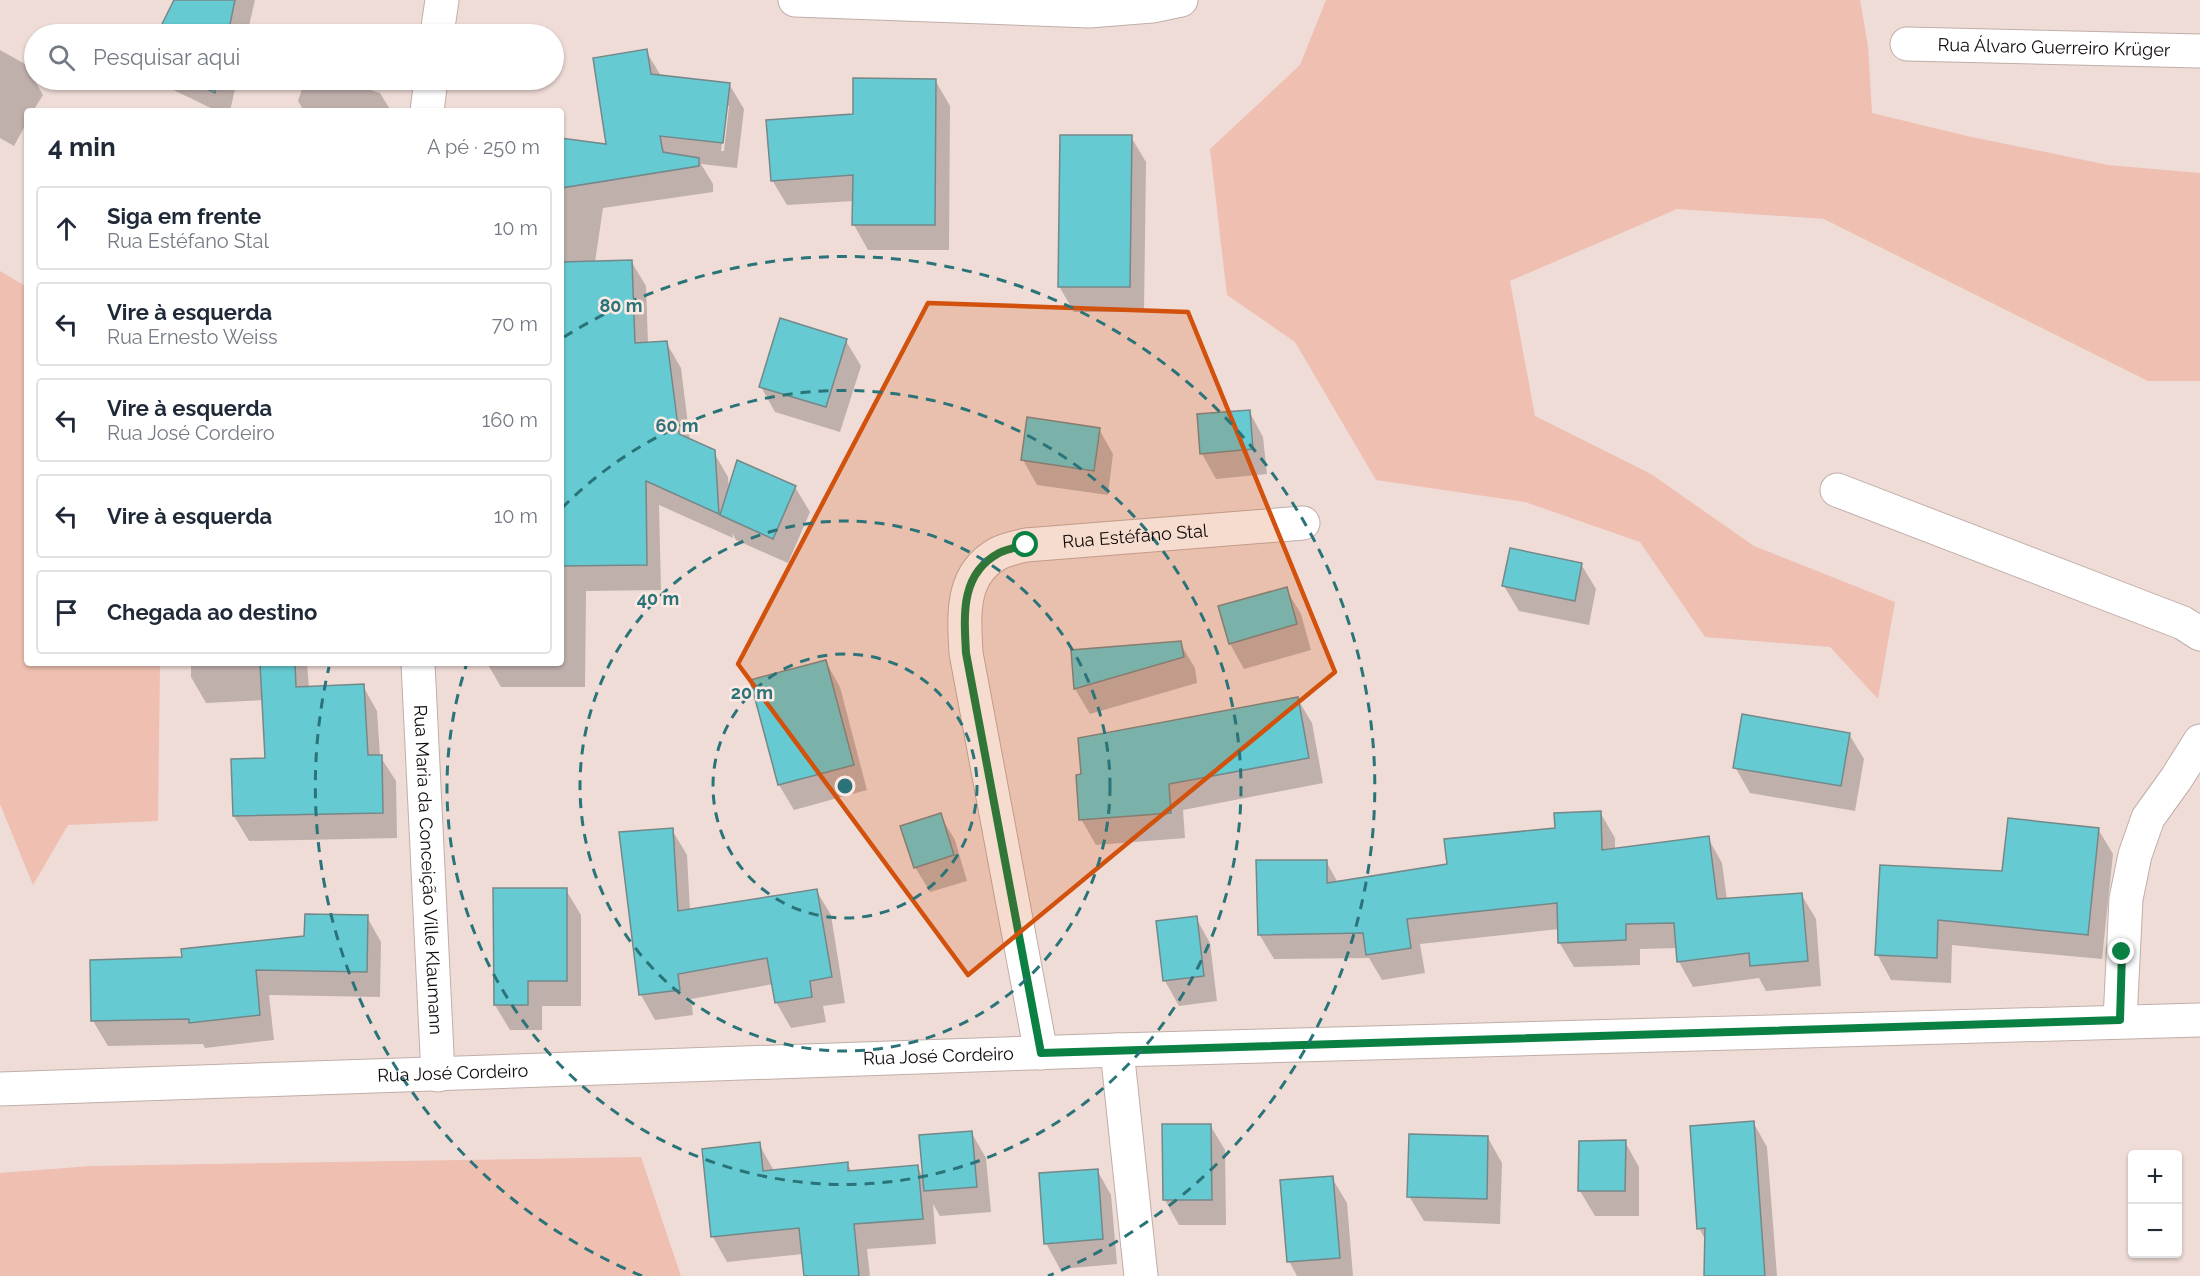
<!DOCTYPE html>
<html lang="pt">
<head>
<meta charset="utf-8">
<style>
	:root { --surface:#fff; --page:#f6f6f7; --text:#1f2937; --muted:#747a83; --line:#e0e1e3 }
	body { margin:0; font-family:Raleway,sans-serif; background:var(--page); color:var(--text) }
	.controls { position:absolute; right:18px; bottom:18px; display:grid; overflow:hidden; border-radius:6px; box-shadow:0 2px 4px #0004 }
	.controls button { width:54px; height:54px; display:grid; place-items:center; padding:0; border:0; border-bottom:2px solid var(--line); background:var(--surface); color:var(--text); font:30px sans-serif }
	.stop { position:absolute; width:18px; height:18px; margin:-14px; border:4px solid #0b8043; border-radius:50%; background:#fff }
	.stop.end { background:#0b8043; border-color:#fff; box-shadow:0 2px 6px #0008 }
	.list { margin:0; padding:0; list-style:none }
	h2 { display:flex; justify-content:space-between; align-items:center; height:78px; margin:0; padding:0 24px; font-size:26px }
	h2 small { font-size:20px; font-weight:400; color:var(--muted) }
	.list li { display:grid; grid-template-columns:39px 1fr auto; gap:18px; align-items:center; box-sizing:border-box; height:84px; margin:0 12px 12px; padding:0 12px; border:2px solid var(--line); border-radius:6px }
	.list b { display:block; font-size:22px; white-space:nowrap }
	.list p { margin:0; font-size:20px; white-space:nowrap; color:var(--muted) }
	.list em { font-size:20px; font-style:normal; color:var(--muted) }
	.icon { flex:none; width:33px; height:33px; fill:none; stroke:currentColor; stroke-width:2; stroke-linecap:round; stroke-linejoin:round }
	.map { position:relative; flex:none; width:2200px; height:1276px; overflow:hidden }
	.search { position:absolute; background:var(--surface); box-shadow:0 2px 4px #0004; left:24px; top:24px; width:540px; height:66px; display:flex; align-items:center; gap:15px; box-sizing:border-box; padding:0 21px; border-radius:33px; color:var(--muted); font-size:22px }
	.panel { position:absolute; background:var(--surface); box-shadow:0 2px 4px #0004; left:24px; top:108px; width:540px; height:558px; border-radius:6px }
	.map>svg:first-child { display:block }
	.green { fill:#efbfb1 }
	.shadow { fill:#0003; fill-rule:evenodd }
	.building { fill:#65cad1; stroke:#758889; stroke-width:1.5 }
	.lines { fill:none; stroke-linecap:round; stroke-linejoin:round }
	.minor-casing { stroke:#c0aea9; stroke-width:35 }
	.tertiary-casing { stroke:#c0aea9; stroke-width:35 }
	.minor { stroke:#fff; stroke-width:33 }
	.tertiary { stroke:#fff; stroke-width:33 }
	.route { stroke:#0b8043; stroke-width:8 }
	.marked { fill:#d2510c; fill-opacity:0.2; stroke:#d2510c; stroke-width:4.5; stroke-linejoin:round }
	.ring { fill:none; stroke:#2a7479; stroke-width:3; stroke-dasharray:10 8 }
	.labels { text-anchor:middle; stroke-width:5; stroke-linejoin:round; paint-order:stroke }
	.street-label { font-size:18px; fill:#100a08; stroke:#fde9e4 }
	.centre { fill:#2a7479; stroke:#fde9e4; stroke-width:3 }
	.ring-label { font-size:18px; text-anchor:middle; font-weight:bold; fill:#2a7479; stroke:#fde9e4; stroke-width:5; stroke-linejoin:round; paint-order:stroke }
</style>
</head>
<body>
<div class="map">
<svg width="2200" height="1276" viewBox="0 0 2200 1276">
	<rect width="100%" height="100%" fill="#efdcd7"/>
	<!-- green -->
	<g class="green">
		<path d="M1326,0H1860L1868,46L1872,113L1967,136L2108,165L2200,173V381H2148L1824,219L1677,209L1510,281L1535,416L1651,474L1754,546L1895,602L1878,699L1830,647L1705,637L1640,542L1525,502L1376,480L1295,342L1227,295L1210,149L1300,65Z"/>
		<path d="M0,271L27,287V663H160L158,821L68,825L33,885L0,804Z"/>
		<path d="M641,1157L681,1276H0V1173L91,1166Z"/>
	</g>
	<!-- shadow -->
	<g class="shadow">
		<path d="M175,0H255L247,34H158Z"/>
		<path d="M0,50L25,64L43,95L33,111H27V122L14,146L0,138Z"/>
		<path d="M646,51L661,76L729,84L744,109L737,168L701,164L713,184V192L603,208L595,262L631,261L646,286L648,344L666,342L681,368L690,441L713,451L728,477L729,489L795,487L810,512L788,563L736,540L732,533L733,538L659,505L661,590L586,591L585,687H501L487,663H561V139L608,146ZM726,106H729L724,151H721Z"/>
		<path d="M159,80H237L230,111H217L161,84Z"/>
		<path d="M305,80H337L380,93L391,111H304L298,101Z"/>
		<path d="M935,80L950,106L949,250H868L854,225V201L787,205L772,180Z"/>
		<path d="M1131,137L1146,162L1144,312H1074L1059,286Z"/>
		<path d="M846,341L861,366L840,432L775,412L761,387Z"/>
		<path d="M1249,411L1263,437L1267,474L1216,479L1202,454Z"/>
		<path d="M1099,429L1113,454L1108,495L1037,485L1023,460Z"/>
		<path d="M1581,564L1596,589L1589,625L1519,611L1504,586Z"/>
		<path d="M1286,589L1301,614L1311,650L1244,669L1230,644L1220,608Z"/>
		<path d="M1180,643L1195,668L1197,683L1090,714L1075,689L1072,652Z"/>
		<path d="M826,662L840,687L867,790L794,810L779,785L751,681Z"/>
		<path d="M191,663H307L309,688L363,686L377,711L380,756L396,781L397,838L249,841L234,816L266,759L264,700L206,703L191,677Z"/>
		<path d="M1297,698L1312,723L1323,783L1183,810L1185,838L1096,845L1081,819Z"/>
		<path d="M1849,734L1864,759L1855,811L1750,793L1735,767Z"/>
		<path d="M1600,812L1615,838V849L1708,838L1722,863L1727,900L1801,894L1816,919L1821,986L1766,991L1759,978L1693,987L1679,962L1678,948L1640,949V965L1574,967L1559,942V929L1420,944L1425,973L1382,980L1369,958L1274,959L1259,934L1326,861L1338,883L1449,865Z"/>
		<path d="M940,815L955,840L967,881L930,892L915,867Z"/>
		<path d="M2098,829L2113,854L2102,959L1952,945L1951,983L1891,980L1877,954L2004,872Z"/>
		<path d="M672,830L687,855L690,911L816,890L831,915L845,1003L823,1006L826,1022L791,1028L776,1002L773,984L691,999L693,1015L655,1020L641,995Z"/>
		<path d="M566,890L581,915V1006H542V1030H510L495,1005Z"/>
		<path d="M367,917L381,942L380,997L269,995L274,1040L205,1048L203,1044L108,1046L93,1021L91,961L184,958L306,938Z"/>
		<path d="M1196,918L1210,943L1217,1001L1179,1006L1165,981Z"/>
		<path d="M1753,1122L1767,1147L1777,1276H1705L1706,1241L1699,1228Z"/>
		<path d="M1210,1125L1225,1150L1226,1225H1179L1165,1200Z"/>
		<path d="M971,1132L986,1158L991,1212L940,1216L933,1204L936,1244L867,1249L870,1276H805L803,1254L727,1262L713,1237L703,1150L759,1144L774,1171L847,1163L852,1172L917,1166L924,1179Z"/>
		<path d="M1488,1138L1502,1163L1500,1224L1424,1221L1409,1196Z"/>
		<path d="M1625,1142L1639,1167V1216H1595L1580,1191Z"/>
		<path d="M1097,1170L1111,1195L1117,1264L1060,1269L1046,1243Z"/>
		<path d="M1332,1178L1347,1203L1353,1276H1297L1289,1261Z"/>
	</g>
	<!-- building -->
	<g class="building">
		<path d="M174,0H235L228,34H157Z"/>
		<path d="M647,49L651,74L730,83L723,143L660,136L663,152L699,158V166L561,188V138L606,144L593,58Z"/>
		<path d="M853,78L936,79L935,225H852L853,175L771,181L766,120L853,114Z"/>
		<path d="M188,80H218L215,93Z"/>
		<path d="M1060,135H1132L1130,287H1058Z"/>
		<path d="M632,260L635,343L667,341L679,434L715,450L719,514L646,481L647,565L561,566V262Z"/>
		<path d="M780,318L847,339L826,407L759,387Z"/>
		<path d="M1250,410L1253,449L1200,454L1197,414Z"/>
		<path d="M1027,417L1100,428L1094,471L1021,460Z"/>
		<path d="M737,460L796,486L773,539L720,515Z"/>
		<path d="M1510,548L1582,563L1575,601L1502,586Z"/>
		<path d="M1287,587L1297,624L1229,644L1218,606Z"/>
		<path d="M1181,641L1184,657L1074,689L1071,650Z"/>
		<path d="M826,660L854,765L778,785L750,680Z"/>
		<path d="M260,663H295L296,687L364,684L368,755H382L383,813L233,816L231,759L265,758Z"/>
		<path d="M1298,697L1309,758L1169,784L1171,813L1079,820L1076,775L1081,774L1078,738Z"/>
		<path d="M1742,714L1850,733L1841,786L1733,768Z"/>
		<path d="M1601,811L1602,850L1709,836L1717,899L1802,893L1808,961L1750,966L1749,953L1677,962L1674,923L1626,924V940L1558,943L1557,903L1407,919L1411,948L1366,955L1363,933L1258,935L1256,860H1327V883L1447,864L1444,839L1555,828L1554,813Z"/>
		<path d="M941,813L954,855L914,868L900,826Z"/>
		<path d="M2008,818L2099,828L2088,935L1938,920L1937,958L1875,955L1880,865L2002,871Z"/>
		<path d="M673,828L678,911L817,889L832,977L810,981L812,997L775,1003L767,958L678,974L680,990L639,995L619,832Z"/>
		<path d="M493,888H567V981H528V1005H494Z"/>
		<path d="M305,914L368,915L367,972L256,970L260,1015L189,1023V1019L91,1021L90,960L182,957L181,949L304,936Z"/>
		<path d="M1197,916L1204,976L1163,981L1156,921Z"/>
		<path d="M1754,1121L1765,1276H1704L1705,1228L1697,1229L1690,1126Z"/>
		<path d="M1162,1124H1211L1212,1200H1163Z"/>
		<path d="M972,1131L977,1187L924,1191L919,1135Z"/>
		<path d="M1409,1134L1488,1136L1487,1199L1407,1197Z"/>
		<path d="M1626,1140L1625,1191H1578L1579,1141Z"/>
		<path d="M760,1142L763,1171L848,1162V1171L918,1165L923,1219L854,1224L859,1276H804L799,1228L711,1237L702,1149Z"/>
		<path d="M1098,1169L1103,1239L1044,1244L1039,1173Z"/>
		<path d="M1333,1176L1340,1258L1287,1262L1280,1180Z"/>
	</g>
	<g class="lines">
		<defs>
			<g id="minor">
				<path d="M795,0L1089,11L1152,6L1181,0"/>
				<path d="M437,34L442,0"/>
				<path id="s1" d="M1907,44L2200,51"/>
				<path d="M427,111L431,80"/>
				<path d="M1837,490L2183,623L2200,634"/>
				<path id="s2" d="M418,663L438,1075"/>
				<path d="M2120,1020L2126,899L2135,855L2148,818L2176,779L2200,741"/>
				<path d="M1117,1050L1141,1276"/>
				<path id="s3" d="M1041,1053L966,653C964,615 960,574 999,553C1007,549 1018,547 1026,545L1303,523"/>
			</g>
			<g id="tertiary">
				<path id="s4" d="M0,1089L1117,1050L2200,1020"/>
			</g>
		</defs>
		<!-- minor casing -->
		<use href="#minor" class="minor-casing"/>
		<!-- tertiary casing -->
		<use href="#tertiary" class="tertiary-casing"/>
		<!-- minor -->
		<use href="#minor" class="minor"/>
		<!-- tertiary -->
		<use href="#tertiary" class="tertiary"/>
	</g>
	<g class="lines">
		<!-- route -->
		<path class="route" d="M1026,545C1018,547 1007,549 999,553C960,574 964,615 966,653L1041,1053L2120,1020L2122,952"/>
	</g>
	<!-- marked area -->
	<path class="marked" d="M928,303L1188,312L1335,672L968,975L738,664Z"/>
	<!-- distance rings -->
	<g class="ring">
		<circle cx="845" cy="786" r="132"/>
		<circle cx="845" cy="786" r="265"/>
		<path d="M562 508A397 397 0 1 1 467 663"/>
		<path d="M642 1276A530 530 0 0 1 329 667M564 337A530 530 0 1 1 1048 1276"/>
	</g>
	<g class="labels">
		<!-- street labels -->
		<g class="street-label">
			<text dy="6" stroke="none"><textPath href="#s1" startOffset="147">Rua Álvaro Guerreiro Krüger</textPath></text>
			<text dy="6" stroke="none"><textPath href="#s3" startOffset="657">Rua Estéfano Stal</textPath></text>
			<text dy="6" stroke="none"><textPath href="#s2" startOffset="207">Rua Maria da Conceição Ville Klaumann</textPath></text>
			<text dy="6" stroke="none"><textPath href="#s4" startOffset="939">Rua José Cordeiro</textPath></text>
			<text dy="6" stroke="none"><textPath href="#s4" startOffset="453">Rua José Cordeiro</textPath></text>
		</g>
	</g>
	<circle cx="845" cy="786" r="9" class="centre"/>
	<g class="ring-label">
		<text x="621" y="312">80 m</text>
		<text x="677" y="432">60 m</text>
		<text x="658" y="605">40 m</text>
		<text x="752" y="699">20 m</text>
	</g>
</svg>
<div class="controls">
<button>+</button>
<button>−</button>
</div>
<div class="stop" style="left:1026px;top:545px"></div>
<div class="stop end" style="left:2122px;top:952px"></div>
<div class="search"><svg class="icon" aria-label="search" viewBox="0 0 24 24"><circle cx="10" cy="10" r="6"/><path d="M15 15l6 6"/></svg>Pesquisar aqui</div>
<section class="panel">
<h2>4 min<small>A pé · 250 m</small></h2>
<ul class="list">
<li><svg class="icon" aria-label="ahead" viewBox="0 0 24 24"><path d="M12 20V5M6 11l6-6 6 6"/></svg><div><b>Siga em frente</b><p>Rua Estéfano Stal</p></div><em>10 m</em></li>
<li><svg class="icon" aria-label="left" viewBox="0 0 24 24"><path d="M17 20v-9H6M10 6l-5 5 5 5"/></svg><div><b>Vire à esquerda</b><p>Rua Ernesto Weiss</p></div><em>70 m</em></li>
<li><svg class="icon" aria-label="left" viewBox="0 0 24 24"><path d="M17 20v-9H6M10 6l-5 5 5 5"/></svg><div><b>Vire à esquerda</b><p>Rua José Cordeiro</p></div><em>160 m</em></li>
<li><svg class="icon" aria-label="left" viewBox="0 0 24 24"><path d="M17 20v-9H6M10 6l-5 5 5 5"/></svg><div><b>Vire à esquerda</b></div><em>10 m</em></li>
<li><svg class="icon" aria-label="arrive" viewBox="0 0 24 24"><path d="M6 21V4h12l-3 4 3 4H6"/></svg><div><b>Chegada ao destino</b></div></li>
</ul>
</section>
</div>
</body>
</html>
